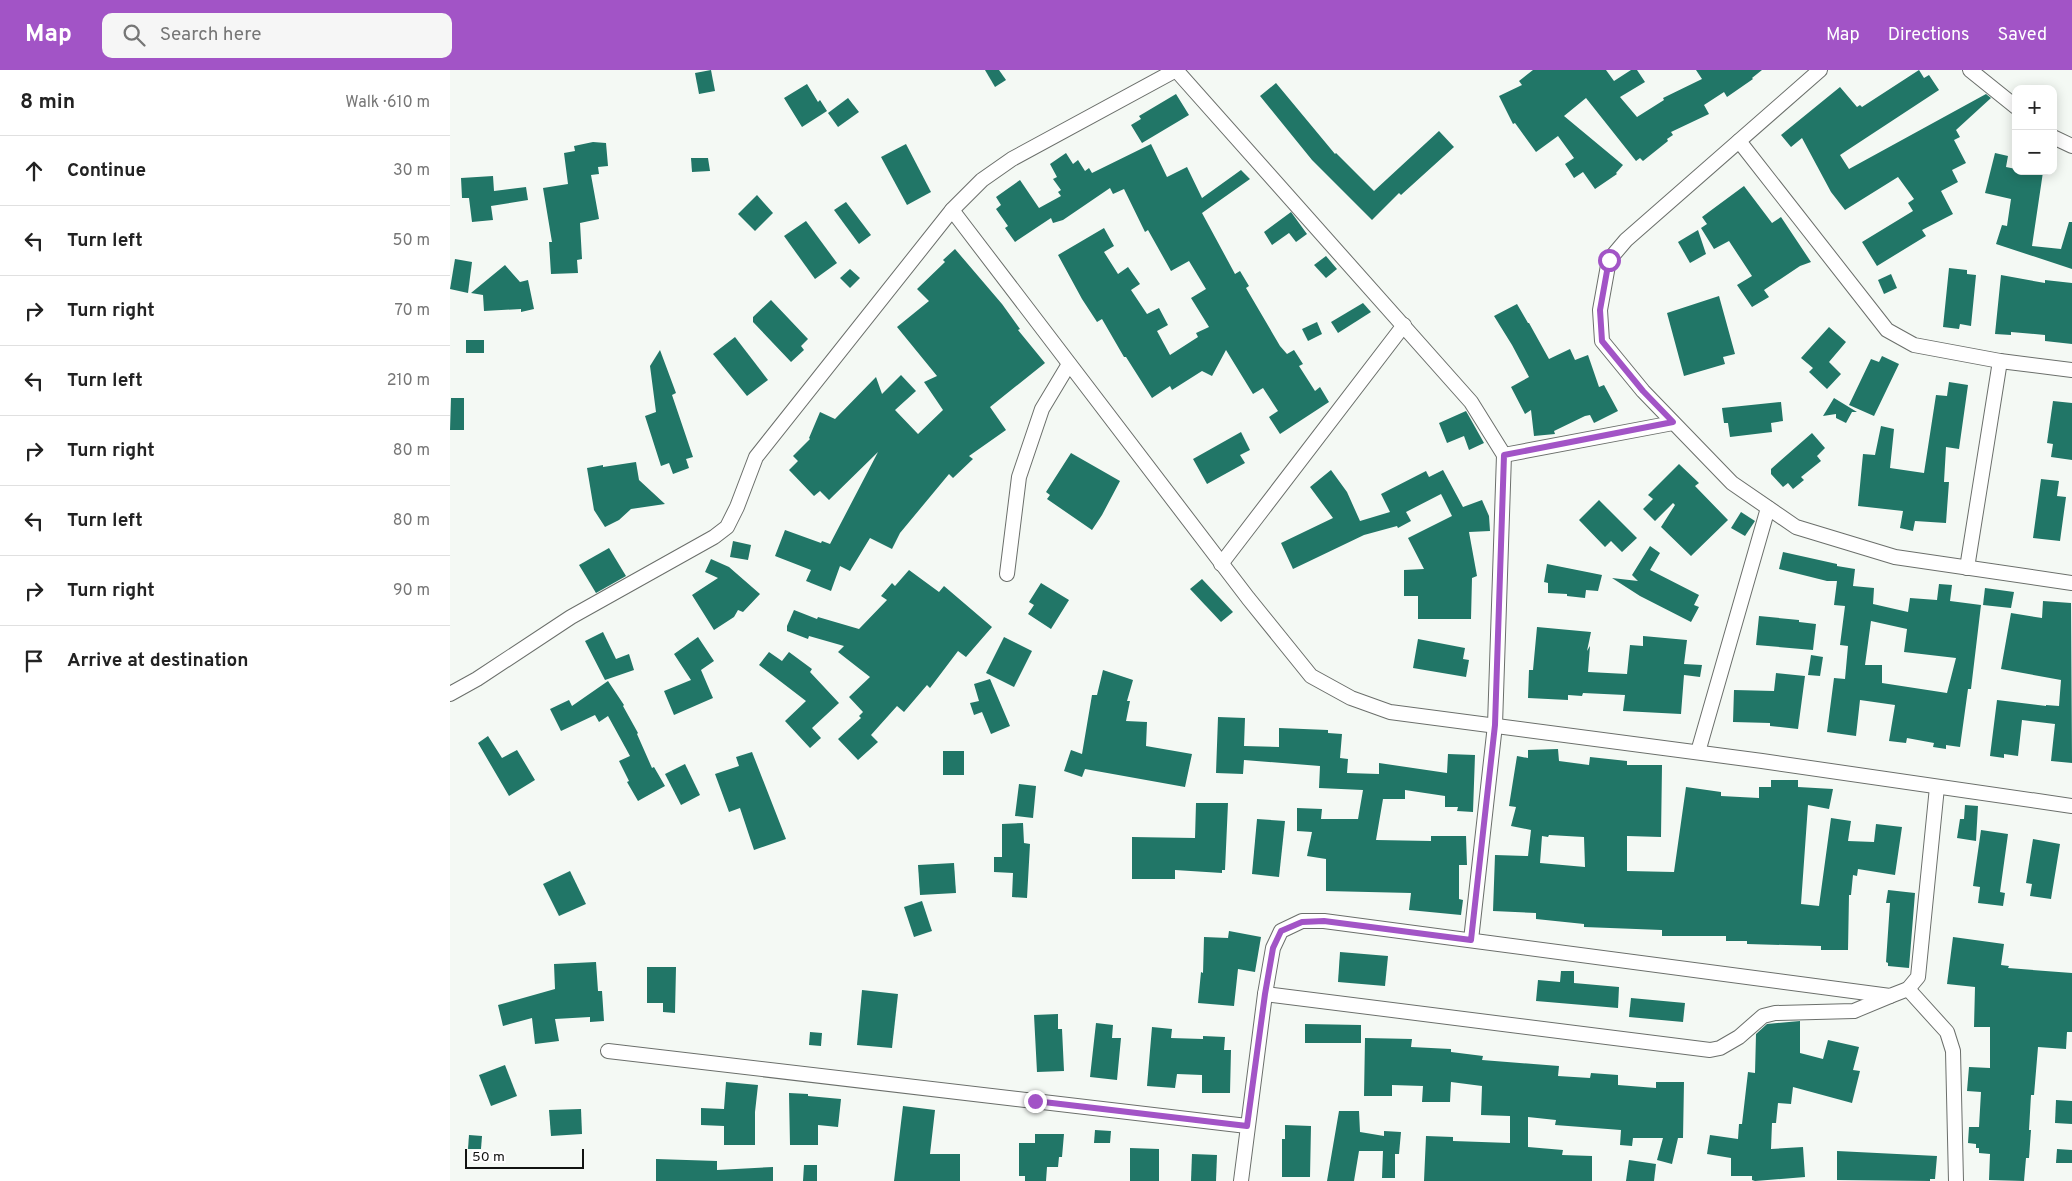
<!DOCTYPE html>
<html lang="en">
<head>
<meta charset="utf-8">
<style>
	:root { --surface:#fff; --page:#f6f6f6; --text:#222; --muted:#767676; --line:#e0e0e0; --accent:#a254c6 }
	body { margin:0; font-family:Overpass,sans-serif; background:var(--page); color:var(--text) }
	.controls { position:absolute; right:15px; top:15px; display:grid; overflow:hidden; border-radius:10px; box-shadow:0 2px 12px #0003 }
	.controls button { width:45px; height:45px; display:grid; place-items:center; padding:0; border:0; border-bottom:1px solid var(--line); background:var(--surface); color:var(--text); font:25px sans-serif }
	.scale { position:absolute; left:15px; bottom:12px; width:119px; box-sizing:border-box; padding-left:5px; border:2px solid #111311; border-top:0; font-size:14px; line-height:18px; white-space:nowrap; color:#111311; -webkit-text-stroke:4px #fff; paint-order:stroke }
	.stop { position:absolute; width:15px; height:15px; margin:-11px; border:4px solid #a254c6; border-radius:50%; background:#fff }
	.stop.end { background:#a254c6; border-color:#fff; box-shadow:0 1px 5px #0008 }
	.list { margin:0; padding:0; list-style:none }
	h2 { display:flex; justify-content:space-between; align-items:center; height:65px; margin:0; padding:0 20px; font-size:21px }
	h2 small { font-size:16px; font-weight:400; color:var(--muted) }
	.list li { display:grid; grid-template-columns:32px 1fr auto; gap:15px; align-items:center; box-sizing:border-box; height:70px; padding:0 20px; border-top:1px solid var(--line) }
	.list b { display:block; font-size:19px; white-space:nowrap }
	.list em { font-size:16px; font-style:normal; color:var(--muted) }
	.icon { flex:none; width:28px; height:28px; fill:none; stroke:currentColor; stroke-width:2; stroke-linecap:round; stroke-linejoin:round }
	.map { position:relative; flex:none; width:1622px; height:1111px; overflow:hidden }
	header { display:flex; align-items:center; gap:30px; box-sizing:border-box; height:70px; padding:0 25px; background:var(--accent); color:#fff }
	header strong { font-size:24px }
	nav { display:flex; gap:28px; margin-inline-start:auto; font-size:18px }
	.search { width:350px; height:45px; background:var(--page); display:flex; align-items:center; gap:12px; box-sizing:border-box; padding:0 18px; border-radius:10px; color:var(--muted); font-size:19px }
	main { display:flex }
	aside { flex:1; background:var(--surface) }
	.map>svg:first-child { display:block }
	.building { fill:#217667; fill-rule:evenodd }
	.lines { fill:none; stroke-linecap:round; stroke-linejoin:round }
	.minor-casing { stroke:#6b6f6b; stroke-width:16 }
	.minor { stroke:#fff; stroke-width:14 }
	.route { stroke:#a254c6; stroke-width:6 }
</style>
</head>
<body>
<header>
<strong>Map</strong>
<div class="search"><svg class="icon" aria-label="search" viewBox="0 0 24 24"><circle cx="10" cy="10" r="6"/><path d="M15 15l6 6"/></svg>Search here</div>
<nav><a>Map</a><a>Directions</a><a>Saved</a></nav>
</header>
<main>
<aside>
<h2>8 min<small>Walk · 610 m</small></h2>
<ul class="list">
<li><svg class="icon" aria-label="ahead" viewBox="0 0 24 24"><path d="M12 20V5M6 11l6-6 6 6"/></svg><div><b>Continue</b></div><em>30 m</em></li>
<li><svg class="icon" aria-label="left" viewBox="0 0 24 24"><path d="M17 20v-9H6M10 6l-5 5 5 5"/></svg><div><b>Turn left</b></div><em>50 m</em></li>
<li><svg class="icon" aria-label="right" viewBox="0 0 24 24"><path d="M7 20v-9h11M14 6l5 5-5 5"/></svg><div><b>Turn right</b></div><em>70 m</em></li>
<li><svg class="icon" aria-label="left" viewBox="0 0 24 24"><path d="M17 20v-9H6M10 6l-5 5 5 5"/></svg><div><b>Turn left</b></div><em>210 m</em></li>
<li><svg class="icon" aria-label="right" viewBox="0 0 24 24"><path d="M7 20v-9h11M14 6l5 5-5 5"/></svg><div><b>Turn right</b></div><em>80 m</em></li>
<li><svg class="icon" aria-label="left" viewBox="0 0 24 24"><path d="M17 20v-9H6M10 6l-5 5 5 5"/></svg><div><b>Turn left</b></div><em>80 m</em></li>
<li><svg class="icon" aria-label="right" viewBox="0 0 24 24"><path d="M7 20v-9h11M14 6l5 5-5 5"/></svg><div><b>Turn right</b></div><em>90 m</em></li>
<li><svg class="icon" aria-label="arrive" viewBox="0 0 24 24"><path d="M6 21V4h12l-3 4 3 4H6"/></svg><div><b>Arrive at destination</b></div></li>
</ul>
</aside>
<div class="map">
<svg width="1622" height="1111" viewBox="0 0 1622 1111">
	<rect width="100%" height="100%" fill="#f4f9f4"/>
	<!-- building -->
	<g class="building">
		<path d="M261,0L265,21L249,24L245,3Z"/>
		<path d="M535,0H549L556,10L545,17Z"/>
		<path d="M1083,0H1156L1164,11L1181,0H1187L1195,12L1170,27L1187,47L1214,30L1213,28L1252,9L1246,0H1312L1302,8L1303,9L1277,27L1274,22L1254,35L1259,44L1221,62L1223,65L1217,69L1218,71L1193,91L1190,88L1186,91L1136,28L1114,46L1173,95L1166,103L1167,104L1145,119L1133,102L1124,108L1115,94L1124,88L1108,66L1086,82L1065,53L1063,54L1049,26L1072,15L1069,11Z"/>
		<path d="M1469,0L1474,8L1479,5L1489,20L1390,85L1399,99L1536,24L1541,28L1506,60L1510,67L1504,70L1516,93L1502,100L1508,112L1491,121L1503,144L1472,160L1476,166L1427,196L1412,172L1463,141L1458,133L1464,129L1448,107L1395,140L1381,122L1352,68L1341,77L1331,65L1390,17L1407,37L1410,35L1412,37Z"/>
		<path d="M826,13L885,84L886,83L924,121L989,61L1004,77L951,125L949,123L922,150L862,90L810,26Z"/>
		<path d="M357,14L368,32L370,30L377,41L352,57L334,28Z"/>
		<path d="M726,24L739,45L692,73L681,55L691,49L689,46Z"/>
		<path d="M398,28L409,42L388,57L378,43Z"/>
		<path d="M143,72L156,73L158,96L148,97L149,104L141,105L149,149L130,153L132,189L127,190L128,203L101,204L99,172H102L93,118L118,114L114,83L125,81L124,76Z"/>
		<path d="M456,74L481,122L457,135L431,87Z"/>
		<path d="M701,74L717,107L737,97L752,128L791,100L800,109L752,143L785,204L790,201L799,216L796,218L830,276L837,284L844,280L853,294L849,296L865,321L870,317L879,332L830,364L819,347L828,341L813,318L803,324L776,280L762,306L752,301L722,320L720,316L702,328L676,287H674L652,249L647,252L632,229L608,185L654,158L664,176L654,182L668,204L678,197L690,214L681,220L697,244L709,238L718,255L707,261L720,285L748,267L746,263L759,257L741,228L756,219L739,191L721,201L698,160L695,162L674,119L663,124L660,118L613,150L603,153L601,148L565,172L555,158L558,156L546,139L551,135L546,127L570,110L589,138L611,126L608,122L611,120L603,109L607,107L600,94L616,83L623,94L628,90L635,101L639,98L642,103Z"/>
		<path d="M1545,83L1558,86L1556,97L1566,99V101L1593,102L1582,176L1611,179L1619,152H1622V199L1546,174L1552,155L1557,156L1561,129L1535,123Z"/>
		<path d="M241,88H258L260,101L242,102Z"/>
		<path d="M43,106L44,121L76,117L78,130L41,136L43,150L22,152L19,128H12L11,108Z"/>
		<path d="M1294,116L1322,153L1331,147L1361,192L1350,196L1314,220L1319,227L1302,237L1287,215L1302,206L1279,171L1264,179L1251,158L1257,154L1252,147Z"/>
		<path d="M307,125L323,143L305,161L288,144Z"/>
		<path d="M396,132L421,165L409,174L384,140Z"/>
		<path d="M841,142L857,164L846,172L839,163L822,175L814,162Z"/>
		<path d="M356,151L387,193L365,209L334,166Z"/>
		<path d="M1248,160L1256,184L1240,193L1228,172Z"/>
		<path d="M505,179L552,234L570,259L568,260L595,293L540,337L556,360L519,386L523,389L503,408L499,404L450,463L442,479L420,468L400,501L390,496L381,521L356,511L361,500L325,486L335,460L371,473L372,471L380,474L428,382L379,430L370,421L364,426L339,400L348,391L343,386L360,369L359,368L370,342L385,349L426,307L432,324L451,305L466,321L445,340L468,364L493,340L474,312L487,306L447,257L479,231L467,219L495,192L493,190Z"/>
		<path d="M876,186L887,199L876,208L864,195Z"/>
		<path d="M5,189L22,192L18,223L0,219Z"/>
		<path d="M55,195L70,212L78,210L84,239L71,242V239L34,241L33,225L21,223Z"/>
		<path d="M1499,198L1517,200V204L1526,205L1521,256L1510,254L1509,259L1493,257Z"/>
		<path d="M400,199L410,208L400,218L390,208Z"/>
		<path d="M1441,204L1447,218L1434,224L1428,210Z"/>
		<path d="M1551,205L1595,213V210L1622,213V274L1595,271V265L1561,262V265L1545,264Z"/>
		<path d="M1269,226L1285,284L1273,287L1275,294L1234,306L1217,243Z"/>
		<path d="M321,230L358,269L351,276L354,280L341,292L303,252V247Z"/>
		<path d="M913,233L921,242L888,263L881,252Z"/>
		<path d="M1067,234L1078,253H1079L1099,289L1120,279L1125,290L1138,285L1149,317L1154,315L1168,341L1144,353L1140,345L1135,346L1104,361L1105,364L1084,366L1081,340L1075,344L1061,317L1079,307L1062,275L1044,246Z"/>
		<path d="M867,252L872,264L858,271L852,259Z"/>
		<path d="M1379,257L1396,272L1379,292L1391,304L1377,319L1359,302L1363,298L1351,288Z"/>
		<path d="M285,267L318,310L297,326L263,284Z"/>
		<rect x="16" y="270" width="18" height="13"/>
		<path d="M210,280L226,323L222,325L243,387L236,389L239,398L223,404L219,393L211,396L195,346L206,342L200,296Z"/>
		<path d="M1432,286L1449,294L1424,346L1399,335L1421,289L1429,292Z"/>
		<path d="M1499,312L1518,315L1509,379L1496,377L1494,412H1499L1496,453L1465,451L1463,461L1450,458L1453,441L1408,436L1413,384L1425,385L1431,356L1444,359L1440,398L1474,403L1486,325L1497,326Z"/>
		<path d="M1,328H14V360H0Z"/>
		<path d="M1384,328L1407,342H1402L1396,353L1386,348V344L1373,346Z"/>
		<path d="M1603,331L1622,333V390L1601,387L1603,374L1597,373Z"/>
		<path d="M1331,332L1333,351L1321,353L1322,362L1280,367L1278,353H1274L1272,338Z"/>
		<path d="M1016,341L1034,373L1019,380L1014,366L997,373L989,353Z"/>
		<path d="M791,362L800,380L790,385L795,393L757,414L743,389Z"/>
		<path d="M1362,363L1375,378L1367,386L1371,391L1351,407L1354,410L1343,419L1338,413L1333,417L1321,404V399Z"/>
		<path d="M621,383L670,411L652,445L642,460L597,429L600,425L596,422Z"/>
		<path d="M186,392L189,410L215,434L181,439L169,450L155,457L144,440L137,398L153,395V397Z"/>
		<path d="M1229,394L1249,413L1245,416L1278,450L1241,486L1211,457L1225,435L1223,433L1205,451L1193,439L1203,429L1198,425Z"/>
		<path d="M881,400L897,422L910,451L940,442L931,424L976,401L979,407L993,400L1013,437L1032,430L1039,446L1040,461L1019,462L1027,506L1022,508L1021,549H968V526H954V500L974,499L958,468L1002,446L991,424L956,442L961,451L948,458L947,456L914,465L843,499L831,473L883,448L860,417Z"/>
		<path d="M1591,409L1609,411L1607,426L1616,427L1610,471L1583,468Z"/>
		<path d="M1149,430L1187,468L1172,482L1161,471L1155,477L1129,450Z"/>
		<path d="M1291,442L1305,451L1295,466L1281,458Z"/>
		<path d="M283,471L301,475L298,490L280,487Z"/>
		<path d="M1200,476L1210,483L1200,500L1249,525L1244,535L1249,537L1241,552L1190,526L1162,508L1188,511L1182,505Z"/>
		<path d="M159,478L176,506L146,523L129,495Z"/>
		<path d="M1333,482L1387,494V496L1405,499L1403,516L1424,518L1423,534L1458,542L1460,528L1487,530L1489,514L1502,515L1500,531L1531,535L1521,619H1518L1510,677L1496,675V679L1483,677L1484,673L1457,668L1456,673L1439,671L1445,635L1410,630L1406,666L1377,662L1384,608L1395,609L1398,576L1390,575L1395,536L1384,535L1387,511H1377L1329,499ZM1421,551L1457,559L1454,582L1506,588L1497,623L1432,613V595H1415Z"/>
		<path d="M261,489L279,497L310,524L293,542L288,540L284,547L264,560L242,525L268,508L255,502Z"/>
		<path d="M1097,494L1152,505L1148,521L1136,520L1135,528L1117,526V524L1098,523V513L1094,512Z"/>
		<path d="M459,500L489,522L494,516L542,557L516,587L508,581L480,618L477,615L454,642L447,636L421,665L428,672L408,690L388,669L411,648L409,646L413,642L399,627L420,607L388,582L394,576L359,566L358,569L337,561V556L344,540L367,549L368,547L409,559L437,530L431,526L442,513L445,516Z"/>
		<path d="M752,509L783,542L771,552L740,519Z"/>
		<path d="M591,513L619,530L601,559L578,544L584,535L579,532Z"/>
		<path d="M1535,518L1564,522L1561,538L1533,535Z"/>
		<path d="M1593,531L1621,533L1622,693L1601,691L1605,654L1572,650L1568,686L1554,684V688L1540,686L1547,630L1596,636V635L1609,636L1611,610L1551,599L1561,543L1592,548Z"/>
		<path d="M1309,546L1349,550V552L1366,554L1363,580L1306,575Z"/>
		<path d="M1087,557L1141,562L1137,581L1140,576L1138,602L1177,604L1180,575L1193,576V566L1237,570L1234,594L1252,595L1250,607L1234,605L1231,644L1173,641L1175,625L1133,623L1132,626L1118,625V630L1078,628L1079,600H1083Z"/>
		<path d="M153,562L166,589L179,584L184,600L155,610L135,571Z"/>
		<path d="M248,567L264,591L251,600L263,628L224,645L214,621L241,610L224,584Z"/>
		<path d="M554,567L582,581L564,617L536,603Z"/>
		<path d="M968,569L1015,578L1013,589L1019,590L1016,607L963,598Z"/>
		<path d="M319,582L332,591L339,582L362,599L360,602L389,633L362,658L371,668L360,678L335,651L356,631L309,595Z"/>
		<path d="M1361,585L1373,587L1370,606L1358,605Z"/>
		<path d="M653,600L683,610L677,631H680L676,651L697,652L696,676L742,684L735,717L635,699L632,707L614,701L621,680L632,684L642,625H647Z"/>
		<path d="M1326,603L1355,606L1348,659L1320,656V653L1283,652L1284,620L1324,621Z"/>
		<path d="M540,609L560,656L541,664L532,642L524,645L520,633L529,631L524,614Z"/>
		<path d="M158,611L174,635L173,636L188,663L187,664L202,698L204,697L215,716L188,731L177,712L179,711L169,691L180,686L158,646L149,652L145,645L111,661L100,639L119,630L122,636Z"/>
		<path d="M768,647L795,648L794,676L829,677V658L878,660V663L892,664L890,688L898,689L897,703L929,704V693L997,703L998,684L1025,685L1023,742L1007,741L1008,737H995V726L955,720V729H933L926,770L981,771V766H1016L1017,795H1009V829L1013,830L1011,845L959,840L961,823L876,821V789L857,786L862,762L847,761V738L872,739L871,749H908L913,720L869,718L870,696L794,690L793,704L766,703Z"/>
		<path d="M38,666L52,688L67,680L85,710L59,726L28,673Z"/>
		<path d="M1108,679L1109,691L1139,695L1140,687L1177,691V695H1212L1211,767L1177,766V801L1224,802L1236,717L1271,722V726L1309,728V717H1321V710H1348V717L1383,719L1379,739L1358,735L1351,834L1369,836L1381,748L1401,751L1398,771L1424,772L1426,754L1452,757L1445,805L1408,799L1407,806L1403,805L1401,825H1399L1398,880H1371V876L1297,874V871H1276V866H1212V860L1134,857V854L1086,849V843L1043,841L1045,785L1078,786L1081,760L1061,756L1066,737L1059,736L1067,686L1078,688V680ZM1099,765L1134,767L1135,797L1090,793L1092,766L1098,767Z"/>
		<rect x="493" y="681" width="21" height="24"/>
		<path d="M302,682L336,769L304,780L290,738L279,742L265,704L289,696L286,687Z"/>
		<path d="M235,694L250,725L231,735L215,704Z"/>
		<path d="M569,714L586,716L583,748L565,746Z"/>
		<path d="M746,733H778L775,800H772V803L725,800V809H682V767L745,768Z"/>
		<path d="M1515,735L1528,736L1526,771L1507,768L1510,749H1514Z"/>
		<path d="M807,749L835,751L829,807L802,804Z"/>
		<path d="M573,753L574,773L580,774L577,828L562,827L563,803L544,802V787H552V754Z"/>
		<path d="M1531,760L1558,764L1550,822L1555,823L1553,836L1528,833L1530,817L1523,816Z"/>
		<path d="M1583,769L1610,774L1601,829L1580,826L1582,814L1576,813Z"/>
		<path d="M504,793L506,823L470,825L468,795Z"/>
		<path d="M120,801L136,834L109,846L93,814Z"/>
		<path d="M1438,820L1465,823L1459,898L1438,896V893L1436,892L1440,833H1436Z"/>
		<path d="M472,831L482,861L464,867L454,837Z"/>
		<path d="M779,861L811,867L805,902L788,899L784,936L748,933L751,902L753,903L754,867L778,868Z"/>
		<path d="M1503,867L1554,874L1551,895L1559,896L1558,898L1622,903V962H1617L1616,979L1588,977L1584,1025H1581L1579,1060H1581L1579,1088H1576L1574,1111L1539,1110L1540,1084L1529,1083V1078H1526V1074L1518,1073L1519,1057H1529L1531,1022L1517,1021L1519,997L1540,998V957H1524L1525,917L1497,914Z"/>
		<path d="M890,882L938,886L935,916L888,912Z"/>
		<path d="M146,892L148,921H152L154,951L140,952V947L105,949L109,971L85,974L82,948L53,956L48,935L105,919L104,894Z"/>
		<path d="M197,897H226L225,943L213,942V933H197Z"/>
		<path d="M1111,901H1124V913L1169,917L1168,938L1086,931L1088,910L1110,912Z"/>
		<path d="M412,920L448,924L442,978L407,975Z"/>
		<path d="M1181,928L1235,933L1233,952L1179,947Z"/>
		<path d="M608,944V959H612L614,1001L587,1002L584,945Z"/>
		<path d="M1350,951V983L1373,989L1378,970L1409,977L1403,1000L1410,1001L1402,1033L1343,1017L1341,1034L1328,1033L1326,1053H1322L1321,1079L1353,1077L1355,1107L1305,1111L1302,1110V1106H1281V1088L1257,1084L1260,1065L1288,1069L1289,1054H1292L1298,1002L1305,1003L1306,964L1317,954Z"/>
		<path d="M646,953L663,955L662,968H671L667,1010L640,1007Z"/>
		<path d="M855,954L911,955V973H855Z"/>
		<path d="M702,957L722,959L721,968L753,969V966L775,967L774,980H781L780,1023H752V1005L727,1004L725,1018L697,1016Z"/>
		<path d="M360,962L372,963L371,976L359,975Z"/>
		<path d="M915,968L962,969L961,977L1001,979V982L1033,986L1032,990L1109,996L1108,1006L1140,1008L1141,1003L1168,1005V1015L1206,1018V1012H1234L1233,1068H1228L1222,1094L1207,1090L1213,1068H1183L1182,1076L1170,1075L1171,1060L1105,1055L1106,1050L1078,1047V1077L1113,1080L1112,1085L1142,1086V1111H974L976,1066L1003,1067V1071L1060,1073V1046L1031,1045L1032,1016L1001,1012L1000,1032H972L973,1016L942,1015V1026H914Z"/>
		<path d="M55,995L67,1026L41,1036L29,1005Z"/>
		<path d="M276,1012L308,1015L305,1042V1075H274V1056L251,1055V1038L274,1039Z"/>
		<path d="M339,1023L358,1024V1026L391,1029L388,1057L368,1055V1075H340Z"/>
		<path d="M1606,1030L1622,1031V1054L1605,1053Z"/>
		<path d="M453,1036L485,1040L480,1084H510V1111H444Z"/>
		<path d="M131,1039L132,1064L101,1066L99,1040Z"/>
		<path d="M889,1041H909L910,1062L934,1066V1061L951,1062L949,1084H945V1108H932L933,1081H909L904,1111H877Z"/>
		<path d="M835,1055L861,1056L860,1107H832V1069H835Z"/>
		<path d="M645,1060L661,1061L660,1073H644Z"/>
		<path d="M585,1064H614L612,1087H609L608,1097H597L596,1111H575V1106H569V1073H585Z"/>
		<path d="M19,1065L32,1066L31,1079H18Z"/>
		<path d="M680,1078L709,1079V1111H680Z"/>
		<path d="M1607,1079L1622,1080V1093H1606Z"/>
		<path d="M1387,1081L1487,1086L1485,1109H1480V1111L1387,1110Z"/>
		<path d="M742,1084L767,1085L766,1111H741Z"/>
		<path d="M206,1089L267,1091V1100L323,1097V1111H206Z"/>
		<path d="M1179,1090L1206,1094L1204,1111H1176Z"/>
		<path d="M354,1095H367V1111H353Z"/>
	</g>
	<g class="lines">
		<defs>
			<g id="minor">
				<path d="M726,0L1021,332L1054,385L1045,655L1021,870"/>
				<path d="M1370,0L1176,170L1159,190L1150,240L1152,271L1193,321L1282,413L1346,457L1445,487L1622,513"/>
				<path d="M1520,0L1566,37"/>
				<path d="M1603,67L1622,76"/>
				<path d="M1289,71L1437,260L1464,275L1550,291L1622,300"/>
				<path d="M502,140L798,528L861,606L901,628L940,642L1312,691L1622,736"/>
				<path d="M1054,385L1223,353"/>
				<path d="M771,494L954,255"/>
				<path d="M1517,498L1550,291"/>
				<path d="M557,504L569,407L592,339L619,294"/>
				<path d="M0,624L27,609L121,547L264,467L277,457L287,437L306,387L502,140L532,110L562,89L726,0"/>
				<path d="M1248,682L1318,438"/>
				<path d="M1458,919L1497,962L1503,981L1506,1111"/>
				<path d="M815,924L1260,980L1270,978L1289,967L1313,946L1325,943L1404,941L1440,926"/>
				<path d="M158,981L797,1056"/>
				<path d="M791,1111L815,924L823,878L831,861L852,851H874L1440,926L1458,919L1468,907L1487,717"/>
			</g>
		</defs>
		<!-- minor casing -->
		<use href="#minor" class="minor-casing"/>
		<!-- minor -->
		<use href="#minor" class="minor"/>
	</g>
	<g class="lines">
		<!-- route -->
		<path class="route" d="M585,1031L797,1056L815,924L823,878L831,861L852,852L874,851L1021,870L1045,655L1054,385L1223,352L1193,321L1152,271L1150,240L1159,190"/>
	</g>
</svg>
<div class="controls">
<button>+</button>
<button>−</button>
</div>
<div class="scale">50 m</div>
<div class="stop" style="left:1159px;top:190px"></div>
<div class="stop end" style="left:585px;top:1031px"></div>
</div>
</main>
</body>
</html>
